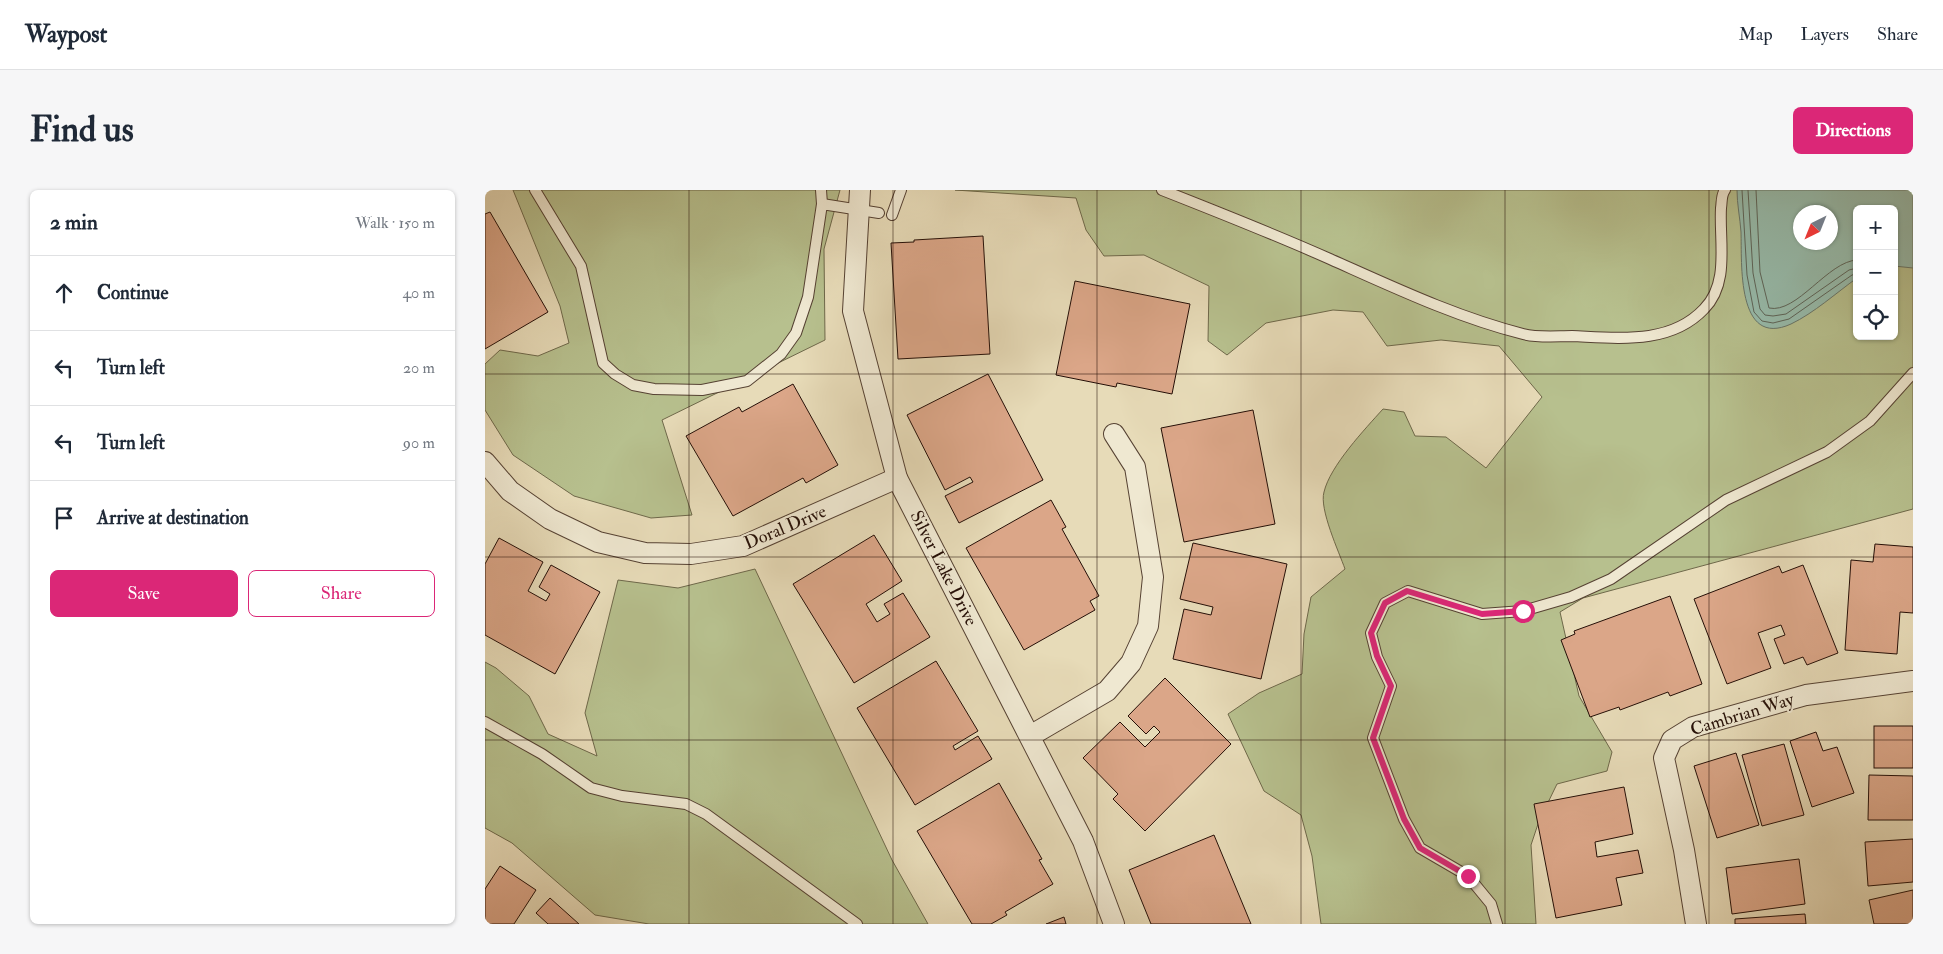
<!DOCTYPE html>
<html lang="en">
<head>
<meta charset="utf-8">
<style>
	:root { --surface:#fff; --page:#f6f6f7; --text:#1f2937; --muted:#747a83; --line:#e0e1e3; --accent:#db2777 }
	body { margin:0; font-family:"IM FELL Double Pica",serif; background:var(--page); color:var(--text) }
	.controls { position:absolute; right:15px; top:15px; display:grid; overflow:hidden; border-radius:8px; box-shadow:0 1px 4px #0004 }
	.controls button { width:45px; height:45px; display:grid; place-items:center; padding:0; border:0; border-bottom:1px solid var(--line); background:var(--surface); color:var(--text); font:25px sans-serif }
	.compass { position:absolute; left:1308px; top:15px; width:45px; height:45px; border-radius:50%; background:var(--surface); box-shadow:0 1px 4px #0004; rotate:223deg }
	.stop { position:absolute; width:15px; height:15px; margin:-11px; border:4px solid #db2777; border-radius:50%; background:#fff }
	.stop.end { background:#db2777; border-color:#fff; box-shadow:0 1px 5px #0008 }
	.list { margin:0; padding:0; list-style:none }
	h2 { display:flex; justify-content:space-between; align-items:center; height:65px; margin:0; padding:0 20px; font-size:21px }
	h2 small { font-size:16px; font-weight:400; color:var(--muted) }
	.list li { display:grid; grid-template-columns:32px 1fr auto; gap:15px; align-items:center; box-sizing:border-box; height:75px; padding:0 20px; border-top:1px solid var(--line) }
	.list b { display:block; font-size:19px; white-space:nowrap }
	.list em { font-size:16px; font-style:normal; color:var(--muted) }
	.actions { display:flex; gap:10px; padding:15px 20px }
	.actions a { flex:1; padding:11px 0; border:1px solid var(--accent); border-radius:8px; text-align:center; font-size:18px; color:var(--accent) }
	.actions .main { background:var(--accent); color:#fff }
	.icon { flex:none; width:28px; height:28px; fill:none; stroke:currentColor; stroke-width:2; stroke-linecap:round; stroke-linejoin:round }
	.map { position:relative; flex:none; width:1428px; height:734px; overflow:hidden; border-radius:8px }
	header { display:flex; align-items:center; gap:30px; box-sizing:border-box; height:70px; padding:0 25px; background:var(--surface); border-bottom:1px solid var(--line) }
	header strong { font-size:24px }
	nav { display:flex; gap:28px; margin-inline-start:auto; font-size:18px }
	.intro { display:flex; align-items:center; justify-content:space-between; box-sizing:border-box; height:120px; padding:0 30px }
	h1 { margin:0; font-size:35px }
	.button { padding:12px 22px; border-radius:8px; background:var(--accent); color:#fff; font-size:18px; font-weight:700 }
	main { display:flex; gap:30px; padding:0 30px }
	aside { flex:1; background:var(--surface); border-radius:8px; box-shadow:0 1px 4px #0004 }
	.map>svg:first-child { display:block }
	.green { fill:#b7c08e; stroke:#6e684a; fill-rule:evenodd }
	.water { fill:#97bbab; stroke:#697669; fill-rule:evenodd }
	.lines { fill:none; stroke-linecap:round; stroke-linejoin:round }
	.shore { stroke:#5e6559; stroke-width:1 }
	.building { fill:#dba688; stroke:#250f07 }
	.service-casing { stroke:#564233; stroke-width:12 }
	.minor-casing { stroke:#564233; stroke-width:22 }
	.service { stroke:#efe8d1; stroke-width:10 }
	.minor { stroke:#efe8d1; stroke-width:20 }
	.route { stroke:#db2777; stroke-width:6 }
	.grid { fill:none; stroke:#250f07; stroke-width:1; stroke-opacity:0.55 }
	.labels { text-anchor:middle; stroke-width:4; stroke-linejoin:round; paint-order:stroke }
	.street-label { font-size:18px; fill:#250f07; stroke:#efe8d1 }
</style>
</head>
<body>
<header>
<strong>Waypost</strong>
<nav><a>Map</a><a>Layers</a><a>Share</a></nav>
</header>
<div class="intro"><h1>Find us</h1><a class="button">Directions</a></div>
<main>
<aside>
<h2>2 min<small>Walk · 150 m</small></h2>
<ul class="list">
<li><svg class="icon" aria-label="ahead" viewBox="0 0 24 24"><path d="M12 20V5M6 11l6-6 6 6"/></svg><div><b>Continue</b></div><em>40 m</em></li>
<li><svg class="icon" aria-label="left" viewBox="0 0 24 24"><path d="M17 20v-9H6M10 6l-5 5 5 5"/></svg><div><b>Turn left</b></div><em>20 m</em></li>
<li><svg class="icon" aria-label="left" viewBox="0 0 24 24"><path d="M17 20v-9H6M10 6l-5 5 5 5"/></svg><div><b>Turn left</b></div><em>90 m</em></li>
<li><svg class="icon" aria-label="arrive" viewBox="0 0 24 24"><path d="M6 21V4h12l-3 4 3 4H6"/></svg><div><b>Arrive at destination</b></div></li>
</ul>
<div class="actions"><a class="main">Save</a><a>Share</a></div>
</aside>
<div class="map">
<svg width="1428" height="734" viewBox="0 0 1428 734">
	<rect width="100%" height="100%" fill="#e7dbb8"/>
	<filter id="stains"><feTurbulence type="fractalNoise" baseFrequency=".004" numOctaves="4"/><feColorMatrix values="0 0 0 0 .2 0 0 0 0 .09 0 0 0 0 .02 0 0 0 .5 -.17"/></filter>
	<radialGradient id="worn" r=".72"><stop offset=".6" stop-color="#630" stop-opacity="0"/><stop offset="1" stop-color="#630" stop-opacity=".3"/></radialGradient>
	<!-- green -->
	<g class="green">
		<path d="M28,0H355L339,59L340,150L177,230L207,325L166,328L89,306L28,265L0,220V174L15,160L53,166L84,153L75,116Z"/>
		<path d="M470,0H1428V319L1098,408L1075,422L1094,506L1127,562L1122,581L1072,594L1054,631L1046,655L1051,734H836L827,666L816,625L779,601L743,524L774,503L817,484L819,444L826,407L860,379C854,362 834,319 839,302C845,276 880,239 898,219L919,222L930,246L961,247L1001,278L1057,207L1014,156L956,150L902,156L878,122L848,120L781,133L742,165L723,151L724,96L659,65L619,66L601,40L591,8ZM1372,19H1409V146H1372ZM1316,22H1346V52H1316Z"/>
		<path d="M270,379L407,670L443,734H164L110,725L27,653L0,638V472L11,478L44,506L63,544L112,566L100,523L133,390L193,398Z"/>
	</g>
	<!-- water -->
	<path class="water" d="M1252,0H1428V78L1409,76V19H1372V88C1351,103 1329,123 1306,134C1251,159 1257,72 1256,42C1255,28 1252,14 1252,0ZM1316,22H1346V52H1316Z"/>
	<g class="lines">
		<!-- shore -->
		<g class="shore">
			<path d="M1257,0L1262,85L1269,122L1277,131L1288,133L1304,129L1367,85L1372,84"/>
			<path d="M1263,0L1268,83L1275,119L1280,125L1288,126L1301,124L1364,80L1372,78"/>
			<path d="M1271,0L1275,82L1284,118C1312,124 1343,71 1372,70"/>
		</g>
	</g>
	<!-- building -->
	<g class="building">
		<path d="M5,22L63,122L0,159V24Z"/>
		<path d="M498,46L505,164L413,169L406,53L429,52V50Z"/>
		<path d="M590,91L705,114L687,204L632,193L631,197L571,185Z"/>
		<path d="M503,184L558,290L474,333L460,306L488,292L485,287L460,300L422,225Z"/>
		<path d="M308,194L353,275L321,293L318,288L248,326L201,246L254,217L257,222Z"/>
		<path d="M768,220L790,334L699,352L676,238Z"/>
		<path d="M566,310L581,337L577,339L614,406L605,411L610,420L539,460L481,358Z"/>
		<path d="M389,345L417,391L381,414L392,432L405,424L399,414L418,403L445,447L369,493L308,394Z"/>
		<path d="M14,348L58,372L43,401L61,411L65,404L54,397L66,375L115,402L70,484L0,445V374Z"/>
		<path d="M708,353L802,374L776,489L688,469L699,419L726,425L728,417L695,409Z"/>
		<path d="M1390,354L1428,357V423L1415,422L1412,464L1360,460L1366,370L1388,372Z"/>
		<path d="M1318,375L1353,463L1322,475L1318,467L1299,474L1289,449L1300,445L1296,435L1273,443L1286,478L1242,494L1209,409L1294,376L1297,383Z"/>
		<path d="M1185,406L1217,494L1185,506L1183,502L1135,520L1134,517L1105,527L1076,450L1090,444L1089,441Z"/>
		<path d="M451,471L493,541L468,556L470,560L493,546L507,569L430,615L372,518Z"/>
		<path d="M680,488L746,554L660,641L628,609L633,604L598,568L635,532L660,557L675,542L669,536L661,544L643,526Z"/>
		<rect x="1389" y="536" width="39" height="42"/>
		<path d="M1331,542L1338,561L1352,557L1369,603L1327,617L1305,551Z"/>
		<path d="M1299,554L1319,625L1277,636L1257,565Z"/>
		<path d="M1251,563L1274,635L1232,648L1209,576Z"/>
		<path d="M1384,585L1428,586V630H1383Z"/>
		<path d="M514,593L557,669L554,670L568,694L520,722L522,725L506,734H487L432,641Z"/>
		<path d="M1139,597L1148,644L1110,652L1112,667L1153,660L1158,683L1131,688L1137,715L1071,728L1049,614Z"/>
		<path d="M729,645L766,734H666L644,680Z"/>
		<path d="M1428,649V692L1383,696L1380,652Z"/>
		<path d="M1314,669L1320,714L1247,724L1241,678Z"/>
		<path d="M15,676L51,700L29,734H0V699Z"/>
		<path d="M1428,700V734H1389L1384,710Z"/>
		<path d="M65,708L94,734H63L51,723Z"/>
		<path d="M1320,724L1321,734H1250V729Z"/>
		<path d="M579,727L581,734H561Z"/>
	</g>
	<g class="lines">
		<defs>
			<g id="service">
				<path d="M50,0L96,76L118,173L130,184L148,195L169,199L217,200L262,191L296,164L311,143L323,107L337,14L394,23"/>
				<path d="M336,0L337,14"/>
				<path d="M677,0C733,22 789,44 845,69C908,97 971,127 1038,144C1053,148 1072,146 1087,146C1133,148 1185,155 1219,119C1245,93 1234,51 1236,18C1237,12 1236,5 1240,0"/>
				<path d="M407,25L416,0"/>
				<path d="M0,532L57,564L106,598L137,606L201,614L221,624L372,734"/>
				<path d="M1012,734L1006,714L983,686L935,658L919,629L888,548L906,496L892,467L886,443L900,413L923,401L997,424L1038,421L1086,407L1126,389L1241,310L1342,262L1385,231L1428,183"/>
			</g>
			<g id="minor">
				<path d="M375,0L368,121L412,288L598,651L629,734"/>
				<path d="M0,272L25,301L65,329L113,352L160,363L206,364L258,356L412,288"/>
				<path d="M545,546L622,501L646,473L663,436L668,387L650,277L629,244"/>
				<path d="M1211,734L1199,660L1179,568L1187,550L1208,537L1321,505L1428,491"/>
			</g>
		</defs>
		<!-- service casing -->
		<use href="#service" class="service-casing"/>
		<!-- minor casing -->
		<use href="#minor" class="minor-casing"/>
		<!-- service -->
		<use href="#service" class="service"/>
		<!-- minor -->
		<use href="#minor" class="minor"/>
	</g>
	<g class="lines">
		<!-- route -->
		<path class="route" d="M983,686L935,658L919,629L888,548L906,496L892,466L886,443L900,413L922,401L997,424L1038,421"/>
	</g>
	<!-- grid -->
	<path class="grid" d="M204,0V734M408,0V734M612,0V734M816,0V734M1020,0V734M1224,0V734M0,184H1428M0,367H1428M0,550H1428"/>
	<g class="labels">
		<!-- street labels -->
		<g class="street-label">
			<text transform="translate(300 337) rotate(-23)" y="6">Doral Drive</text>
			<text transform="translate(459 378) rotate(63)" y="6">Silver Lake Drive</text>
			<text transform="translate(1257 524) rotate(-17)" y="6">Cambrian Way</text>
		</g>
	</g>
	<rect width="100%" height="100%" filter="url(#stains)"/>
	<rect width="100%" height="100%" fill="url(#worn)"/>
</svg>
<div class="controls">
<button>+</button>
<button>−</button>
<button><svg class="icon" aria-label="locate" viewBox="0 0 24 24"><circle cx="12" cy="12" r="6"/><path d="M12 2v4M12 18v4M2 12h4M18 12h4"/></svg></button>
</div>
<svg class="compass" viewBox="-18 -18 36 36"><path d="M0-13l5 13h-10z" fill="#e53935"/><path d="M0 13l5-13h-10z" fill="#747a83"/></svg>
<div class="stop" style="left:1038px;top:421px"></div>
<div class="stop end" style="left:983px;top:686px"></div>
</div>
</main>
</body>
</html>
